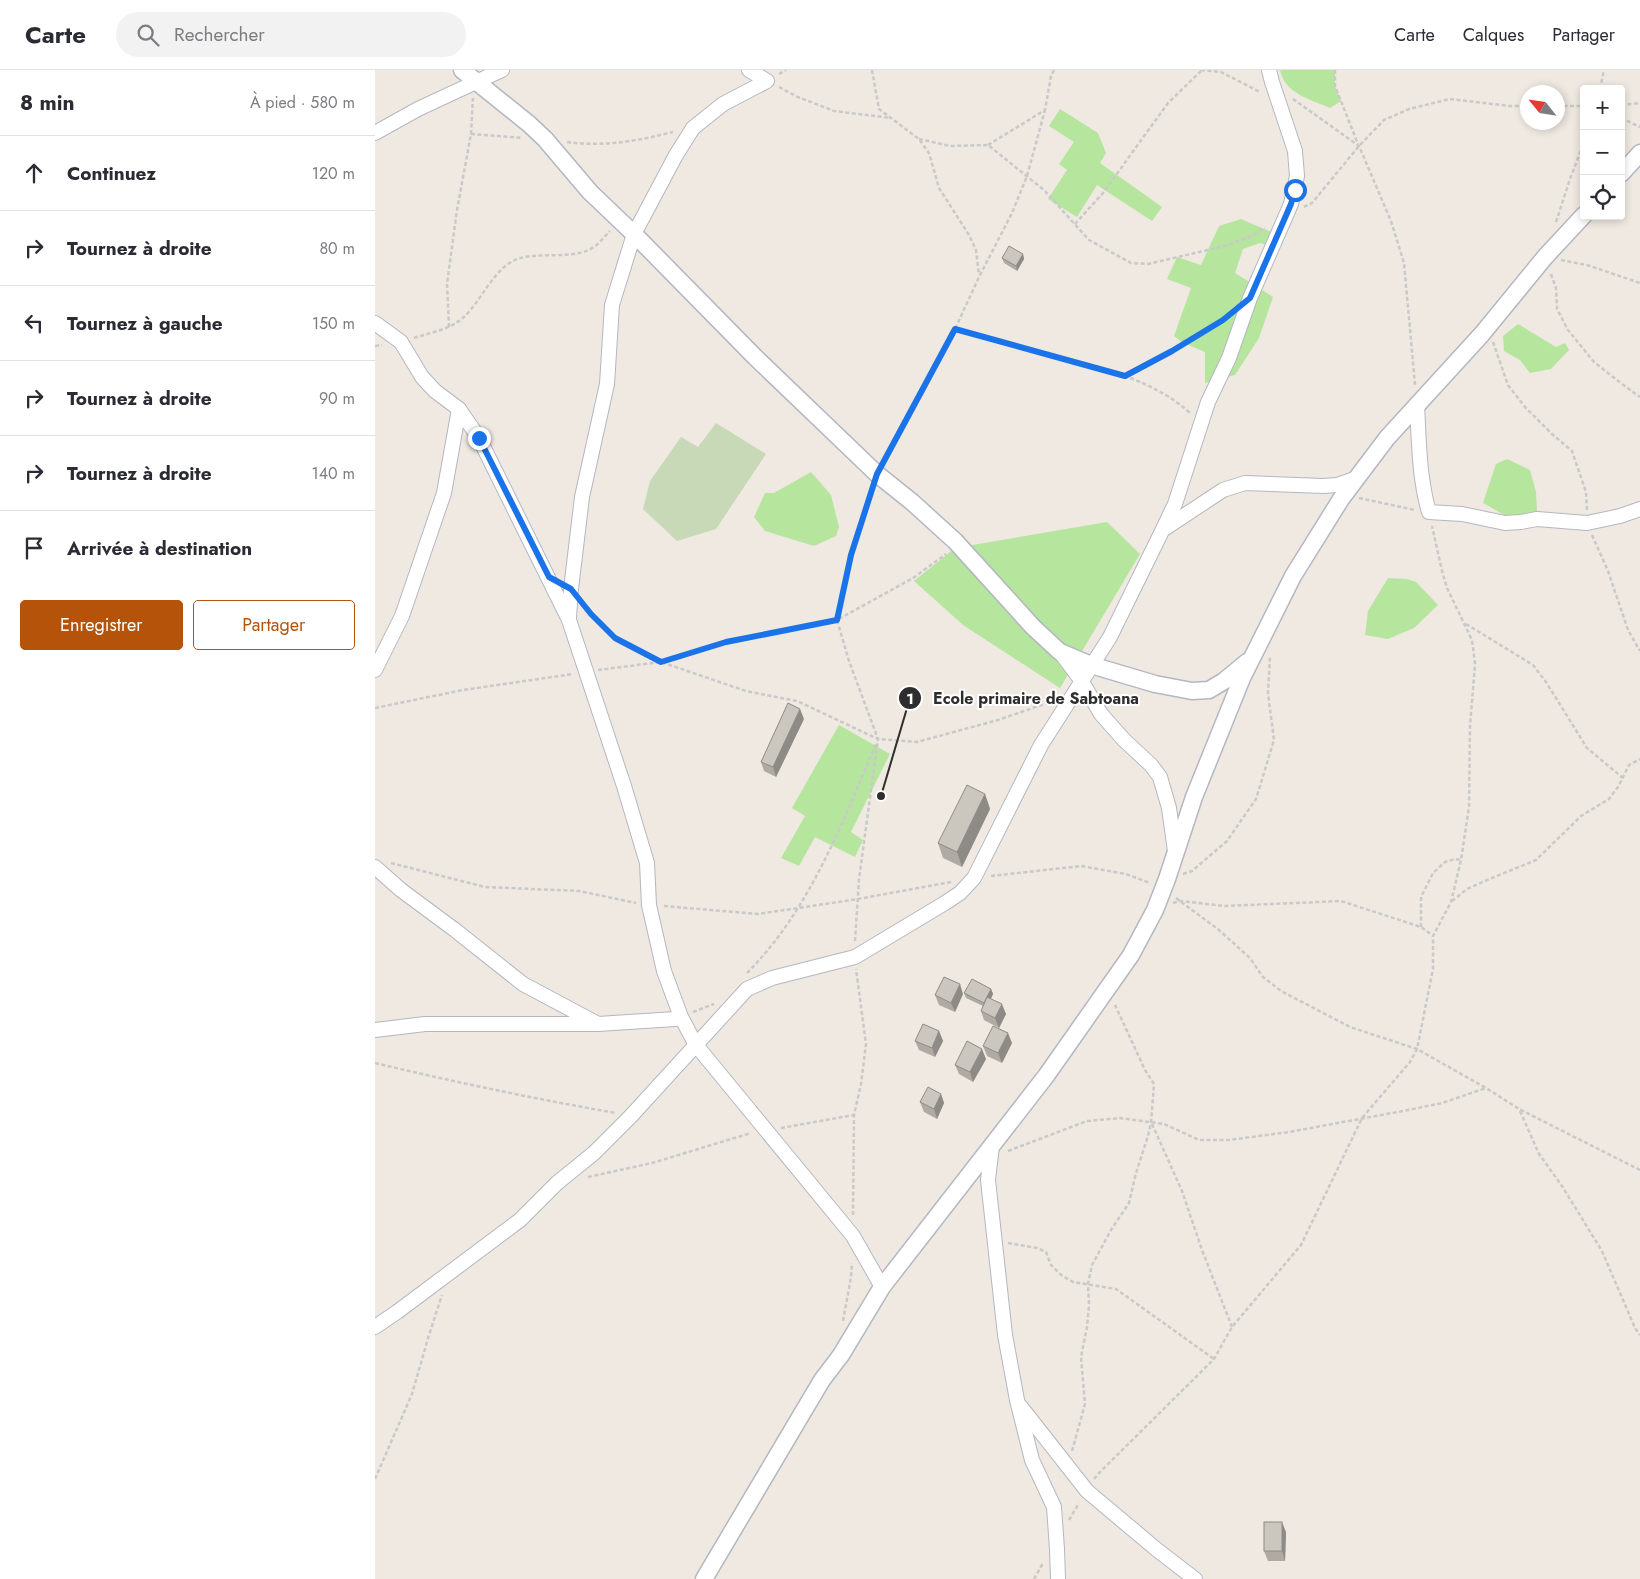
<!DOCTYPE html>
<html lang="fr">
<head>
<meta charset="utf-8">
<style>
	:root { --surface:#fff; --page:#f2f2f3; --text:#2b2b33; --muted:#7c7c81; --line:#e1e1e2; --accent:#b45309 }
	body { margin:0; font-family:Jost,sans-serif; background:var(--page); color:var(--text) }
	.controls { position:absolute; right:15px; top:15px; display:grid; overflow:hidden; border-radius:5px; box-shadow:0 2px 8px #0003 }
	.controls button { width:45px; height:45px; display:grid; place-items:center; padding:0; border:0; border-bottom:1px solid var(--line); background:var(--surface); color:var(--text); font:25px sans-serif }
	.compass { position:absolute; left:1145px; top:15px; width:45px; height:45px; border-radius:50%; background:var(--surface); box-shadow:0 2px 8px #0003; rotate:300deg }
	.stop { position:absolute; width:15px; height:15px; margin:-11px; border:4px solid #1a73e8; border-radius:50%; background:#fff }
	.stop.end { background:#1a73e8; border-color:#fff; box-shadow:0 1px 5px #0008 }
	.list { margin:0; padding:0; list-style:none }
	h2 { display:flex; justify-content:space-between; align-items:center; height:65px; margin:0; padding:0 20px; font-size:21px }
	h2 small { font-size:16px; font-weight:400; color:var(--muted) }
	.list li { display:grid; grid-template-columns:32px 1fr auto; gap:15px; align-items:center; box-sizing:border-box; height:75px; padding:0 20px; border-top:1px solid var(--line) }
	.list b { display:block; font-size:19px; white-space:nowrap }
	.list em { font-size:16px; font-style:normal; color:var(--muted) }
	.actions { display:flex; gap:10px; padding:15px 20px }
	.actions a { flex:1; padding:11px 0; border:1px solid var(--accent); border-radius:5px; text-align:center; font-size:18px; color:var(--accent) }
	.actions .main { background:var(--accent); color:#fff }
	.icon { flex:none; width:28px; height:28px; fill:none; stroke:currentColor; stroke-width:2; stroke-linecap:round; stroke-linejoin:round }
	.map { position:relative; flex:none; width:1265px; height:1509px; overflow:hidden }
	header { display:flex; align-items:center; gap:30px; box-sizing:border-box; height:70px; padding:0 25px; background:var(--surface); border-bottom:1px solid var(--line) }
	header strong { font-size:24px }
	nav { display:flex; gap:28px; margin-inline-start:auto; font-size:18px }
	.search { width:350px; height:45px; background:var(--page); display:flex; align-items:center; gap:12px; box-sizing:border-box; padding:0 18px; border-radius:28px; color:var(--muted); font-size:19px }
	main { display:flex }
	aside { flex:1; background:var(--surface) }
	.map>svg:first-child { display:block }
	.green { fill:#b6e59e }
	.cemetery { fill:#c8d9b8 }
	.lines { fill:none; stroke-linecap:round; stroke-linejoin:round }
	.minor-casing { stroke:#b4b7c1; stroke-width:16 }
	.tertiary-casing { stroke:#b4b7c1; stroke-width:19 }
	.path { stroke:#c9c9c9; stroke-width:2.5; stroke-dasharray:4 2.5; stroke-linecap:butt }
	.minor { stroke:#fff; stroke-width:14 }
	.tertiary { stroke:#fff; stroke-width:16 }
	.wall { fill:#afaba4 }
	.shaded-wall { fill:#8e8b86 }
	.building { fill:#cbc7bf; stroke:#8e8b86 }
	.route { stroke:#1a73e8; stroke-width:6 }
	.leader { fill:none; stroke:#2e2e2e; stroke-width:2 }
	.callout-dot { fill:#2e2e2e; stroke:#fff; stroke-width:2 }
	.mark-label { font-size:15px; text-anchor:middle; font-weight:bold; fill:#fff }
	.callout-label { font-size:16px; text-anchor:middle; font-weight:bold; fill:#2e2e2e; stroke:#fff; stroke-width:4; stroke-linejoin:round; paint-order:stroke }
</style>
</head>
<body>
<header>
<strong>Carte</strong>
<div class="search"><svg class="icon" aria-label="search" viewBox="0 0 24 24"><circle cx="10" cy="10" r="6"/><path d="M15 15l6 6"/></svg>Rechercher</div>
<nav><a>Carte</a><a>Calques</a><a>Partager</a></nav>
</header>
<main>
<aside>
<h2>8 min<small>À pied · 580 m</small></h2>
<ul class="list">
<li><svg class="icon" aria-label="ahead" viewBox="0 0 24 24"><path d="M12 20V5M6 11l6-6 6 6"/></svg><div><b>Continuez</b></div><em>120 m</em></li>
<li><svg class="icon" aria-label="right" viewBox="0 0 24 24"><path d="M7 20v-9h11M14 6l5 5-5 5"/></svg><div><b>Tournez à droite</b></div><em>80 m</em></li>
<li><svg class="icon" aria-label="left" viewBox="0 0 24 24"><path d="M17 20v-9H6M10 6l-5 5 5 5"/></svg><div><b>Tournez à gauche</b></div><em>150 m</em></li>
<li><svg class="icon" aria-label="right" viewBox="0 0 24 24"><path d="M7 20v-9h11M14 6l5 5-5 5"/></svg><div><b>Tournez à droite</b></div><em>90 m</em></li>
<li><svg class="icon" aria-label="right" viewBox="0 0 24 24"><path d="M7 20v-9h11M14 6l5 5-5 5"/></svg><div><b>Tournez à droite</b></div><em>140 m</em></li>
<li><svg class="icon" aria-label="arrive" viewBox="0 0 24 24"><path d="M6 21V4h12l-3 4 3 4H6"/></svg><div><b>Arrivée à destination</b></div></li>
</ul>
<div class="actions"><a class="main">Enregistrer</a><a>Partager</a></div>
</aside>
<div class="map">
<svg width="1265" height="1509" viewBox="0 0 1265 1509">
	<rect width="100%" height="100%" fill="#efe9e1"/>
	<!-- green -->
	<g class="green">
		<path d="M905,0H960V16L966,31L955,38C935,29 910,24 905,0Z"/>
		<path d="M685,39L723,63L731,83L725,93L787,137L777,151L722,115L702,147L673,129L692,100L684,94L699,72L674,56Z"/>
		<path d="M866,149L901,164L896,176L885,173L868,179L860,203L898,227L884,268L860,305L830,313V282L807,272L799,266L816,218L792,209L802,187L826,195L844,156Z"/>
		<path d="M1143,254L1181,277L1190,273L1194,280L1176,299L1155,303L1145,290L1129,281L1128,266Z"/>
		<path d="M1132,389L1155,400L1161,422L1162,441L1157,444L1131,446L1108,433L1121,394Z"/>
		<path d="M436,402L456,425L464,457L461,466L439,476L390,461L379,447L390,423H399Z"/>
		<path d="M732,452L765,484L685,618L588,555L539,511L580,478Z"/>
		<path d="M1013,508L1032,509L1041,512L1063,535L1039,558L1013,569L990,565L993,541Z"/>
		<path d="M464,655L515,684L476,762L488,770L480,787L440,767L424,796L406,788L430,746L417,738Z"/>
	</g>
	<!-- cemetery -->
	<path class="cemetery" d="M341,353L391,384L341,459L302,471L268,439L275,411L306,367L323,377Z"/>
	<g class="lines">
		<defs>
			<g id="minor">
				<path d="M0,63L43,39L127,0"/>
				<path d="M0,253L26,272L47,307L60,321L84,339L104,368L194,550L249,716L272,793L274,835L289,901L306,947L321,975L478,1166L507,1217"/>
				<path d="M1042,335C1044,371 1044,408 1054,442L1087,444L1130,453L1146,452L1162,449L1212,453L1245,446L1265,439"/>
				<path d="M789,459L848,420L870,413L948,416L962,415L982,408"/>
				<path d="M194,547L196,519L207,427L232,314L237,235L259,164L301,85L318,58L348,34L392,11L374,0"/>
				<path d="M685,582L706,610L726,644L749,670L776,695L785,707L794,738L800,781"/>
				<path d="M0,600L27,546L69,423L84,339"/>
				<path d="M0,797L26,820L80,860L148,914L223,954L300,949L306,947"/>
				<path d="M0,960L50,954H220"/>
				<path d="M617,1076L613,1110L630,1265L642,1330L657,1390L679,1437L682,1479L683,1509"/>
				<path d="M0,1257L22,1242L145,1150L182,1113L219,1083L256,1046L372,919L397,908L480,887L570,833L585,823L599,808L666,675L735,567L788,459L800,434L833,332L854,288L875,228L916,134L922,106L920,81L897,12L894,0"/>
				<path d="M646,1337L712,1421L781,1479L820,1509"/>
			</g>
			<g id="tertiary">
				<path d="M87,0L154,54L170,69L215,122L259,164L380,287L502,404L537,432L580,471L658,557L685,582L716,595L780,614L817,621L834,620L849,611L872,592"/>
				<path d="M1246,104L1265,83"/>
				<path d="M329,1509L447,1310L466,1285L507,1217L671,1006L756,885L780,840L792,809L819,727L867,608L918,506L966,429L1012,368L1107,264L1170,187L1209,145"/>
			</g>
		</defs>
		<!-- minor casing -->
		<use href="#minor" class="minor-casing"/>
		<!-- tertiary casing -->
		<use href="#tertiary" class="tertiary-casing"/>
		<!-- path -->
		<g class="path">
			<path d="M497,0L504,39L544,69L554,83L564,118L594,165L601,180L604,205"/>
			<path d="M826,0L846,2L885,22"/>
			<path d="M960,0V16L983,74"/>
			<path d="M404,4L411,0"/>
			<path d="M404,17L423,27L459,41L516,48"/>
			<path d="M1225,19L1229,0"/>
			<path d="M918,29L984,76L1016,151L1029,193L1040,315"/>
			<path d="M1246,35L1265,33"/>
			<path d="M1182,36H1209"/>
			<path d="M1246,48L1265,57"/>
			<path d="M96,64L147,68"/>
			<path d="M544,69L575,76L613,75L669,120L714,170L756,193L773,194L850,176L879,165L890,158"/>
			<path d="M192,72C229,77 262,71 298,62"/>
			<path d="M613,75L670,40L676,6L679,0"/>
			<path d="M929,137L937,133L984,76L1009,50L1034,39L1075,29L1135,36H1152"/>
			<path d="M1181,152L1195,109L1209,72"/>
			<path d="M700,154L728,123L793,33L827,0"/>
			<path d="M1186,190L1212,195L1265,213"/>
			<path d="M1176,204L1181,218L1182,239L1193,260L1219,292L1247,314L1265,327"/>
			<path d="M74,257L72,214L82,140L96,64L98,28"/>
			<path d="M580,259L750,306C774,315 797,326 816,344"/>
			<path d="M39,268C57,262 78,259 91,245C107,228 117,204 136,192C157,179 197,192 219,177C225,173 230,166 235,161"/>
			<path d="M1118,272L1133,315L1150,337L1177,364L1197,381L1211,422L1212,440"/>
			<path d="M0,276L7,275"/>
			<path d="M750,306L797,281L855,245"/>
			<path d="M509,390L580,259L604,207L637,143L652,106L670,40"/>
			<path d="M984,428L1040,440"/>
			<path d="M1217,465L1233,501L1253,560L1265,581"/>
			<path d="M209,536L240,568L286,592L371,621L422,631L503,669L542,672L623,650L678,631"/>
			<path d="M1091,554L1158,595L1171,612L1212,678L1248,708"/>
			<path d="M223,600L286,592L351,572L462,550L538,508L571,484"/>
			<path d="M0,638L88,620L198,604"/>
			<path d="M16,793L110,817L204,821L261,833"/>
			<path d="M808,804L817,801L852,771L881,729L899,670L893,623L895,587"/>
			<path d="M616,806L706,796L751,804L775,813"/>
			<path d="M801,828L844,860L875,888L888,907L906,921L975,957L1042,979L1111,1018L1144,1039L1265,1100"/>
			<path d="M1077,831L1092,819L1112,810L1161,790L1206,746L1234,729L1243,717L1254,695L1265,689"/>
			<path d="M798,833L805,831L850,836L966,831L1046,857L1057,865"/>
			<path d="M289,836L383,844L483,829L576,812"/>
			<path d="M1046,857V827L1058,803L1070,792L1080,789L1086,790"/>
			<path d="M480,871L484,809L503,669L474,591L462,550L476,485L497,418"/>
			<path d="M372,903C435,840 467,753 502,672"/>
			<path d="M318,942L339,934"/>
			<path d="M0,993C80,1012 160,1029 241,1043"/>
			<path d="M1145,1041L1164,1084L1187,1116L1227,1181L1260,1258L1265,1265"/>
			<path d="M777,1054L807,1121L827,1180L857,1257"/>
			<path d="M406,1058L479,1045"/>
			<path d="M633,1081L712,1051L745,1048L789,1054L824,1070H854L914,1062L1028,1041L1067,1033L1111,1018"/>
			<path d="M213,1107L277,1093L376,1063"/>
			<path d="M478,1145L479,1045L486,1014L491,974L481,899"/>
			<path d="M633,1173L662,1178L671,1182L676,1195L686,1205L698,1212L741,1219L839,1289"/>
			<path d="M468,1251L476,1207L477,1193"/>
			<path d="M697,1381L710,1334L706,1287L712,1257L714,1235L713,1214L717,1195L736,1160L754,1133L761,1103L773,1066L776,1053L779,1014L770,1000L740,935"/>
			<path d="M0,1409L37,1324L54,1265L67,1225"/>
			<path d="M719,1409L724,1403L839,1289L857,1257L926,1175L987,1048L1035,992L1042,979L1058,899V866L1076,832L1086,790L1094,737L1095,656L1100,594L1097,570L1072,518L1067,501L1057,456"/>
			<path d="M694,1450L704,1433"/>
			<path d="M659,1509L668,1493"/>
		</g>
		<!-- minor -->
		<use href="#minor" class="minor"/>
		<!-- tertiary -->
		<use href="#tertiary" class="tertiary"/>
	</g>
	<!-- wall -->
	<g class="wall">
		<path d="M648,184L649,189L642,201L629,193L627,188Z"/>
		<path d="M429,649L401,707L389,701L386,692Z"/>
		<path d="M610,724L615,739L587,797L568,788L563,773Z"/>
		<path d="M616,919L618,924L616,929L631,944L624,958L609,950L606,941L608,936L591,928L589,923Z"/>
		<path d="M588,924L580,942L564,935L560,925Z"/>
		<path d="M564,961L568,971L560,987L544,980L540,971Z"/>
		<path d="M637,973L627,993L612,986L608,976Z"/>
		<path d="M611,989L598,1012L584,1004L580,995Z"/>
		<path d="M566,1024L569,1033L562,1049L549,1042L545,1032Z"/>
		<path d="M911,1462L910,1491H893L889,1481Z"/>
	</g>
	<!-- shaded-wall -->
	<g class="shaded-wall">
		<path d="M648,184L649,189L642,201L641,196Z"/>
		<path d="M425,639L429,649L401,707L398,697Z"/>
		<path d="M610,724L615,739L587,797L582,782Z"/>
		<path d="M585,914L588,924L580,942L576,933Z"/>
		<path d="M616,919L618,924L611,938L609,933Z"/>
		<path d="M627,934L631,944L624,958L620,948Z"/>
		<path d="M564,961L568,971L560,987L557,978Z"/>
		<path d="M633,963L637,973L627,993L623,983Z"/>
		<path d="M607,979L611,989L598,1012L595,1002Z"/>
		<path d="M566,1024L569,1033L562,1049L559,1039Z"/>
		<path d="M907,1452L911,1462L910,1491L907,1481Z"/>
	</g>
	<!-- building -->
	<g class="building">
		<path d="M634,176L648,184L641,196L627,188Z"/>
		<path d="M413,633L425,639L398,697L386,692Z"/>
		<path d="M592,715L610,724L582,782L563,773Z"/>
		<path d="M569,907L585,914L576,933L560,925Z"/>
		<path d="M597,909L616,919L609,933L589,923Z"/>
		<path d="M612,927L627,934L620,948L606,941Z"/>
		<path d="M548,954L564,961L557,978L540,971Z"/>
		<path d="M618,956L633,963L623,983L608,976Z"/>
		<path d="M592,971L607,979L595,1002L580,995Z"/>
		<path d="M553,1017L566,1024L559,1039L545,1032Z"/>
		<rect x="889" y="1452" width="18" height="29"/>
	</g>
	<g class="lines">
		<!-- route -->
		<path class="route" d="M104,368L174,507L196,519L216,544L240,568L286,592L351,572L462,550L476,485L502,404L580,259L750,306L797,281L848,250L875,228L916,134L920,120"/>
	</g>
	<!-- callouts -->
	<path class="leader" d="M506 726L535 628"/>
	<g class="callout-dot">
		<circle cx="506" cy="726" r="5"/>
		<circle cx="535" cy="628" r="12"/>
	</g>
	<g class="mark-label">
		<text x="535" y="634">1</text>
	</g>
	<g class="callout-label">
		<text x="661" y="634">Ecole primaire de Sabtoana</text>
	</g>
</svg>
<div class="controls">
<button>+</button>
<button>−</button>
<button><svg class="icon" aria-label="locate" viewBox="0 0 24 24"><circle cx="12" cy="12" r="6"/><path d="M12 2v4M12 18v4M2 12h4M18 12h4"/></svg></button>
</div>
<svg class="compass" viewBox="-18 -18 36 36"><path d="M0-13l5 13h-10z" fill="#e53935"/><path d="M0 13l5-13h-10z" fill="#7c7c81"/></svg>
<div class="stop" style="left:920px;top:120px"></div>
<div class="stop end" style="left:104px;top:368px"></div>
</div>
</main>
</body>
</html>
